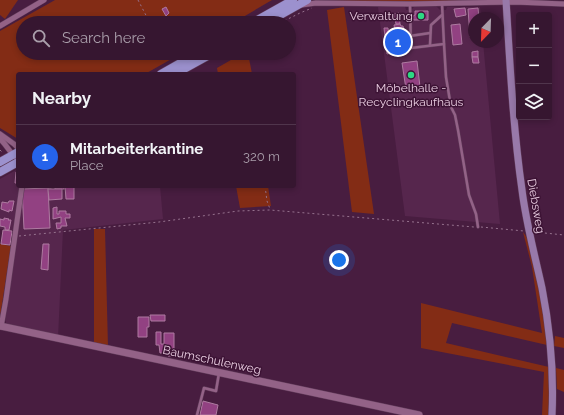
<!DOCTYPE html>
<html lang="en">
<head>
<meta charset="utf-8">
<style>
	:root { --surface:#361630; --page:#3d1f38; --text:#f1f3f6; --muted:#aa9fab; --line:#50354c; --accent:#2563eb }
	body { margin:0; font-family:Raleway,sans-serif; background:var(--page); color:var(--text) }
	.controls { position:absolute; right:12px; top:12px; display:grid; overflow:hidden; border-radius:4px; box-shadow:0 2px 6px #0003 }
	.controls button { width:36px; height:36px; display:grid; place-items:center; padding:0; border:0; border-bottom:1px solid var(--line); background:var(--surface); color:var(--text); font:20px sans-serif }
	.compass { position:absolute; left:468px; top:12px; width:36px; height:36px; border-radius:50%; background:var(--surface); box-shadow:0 2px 6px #0003; rotate:203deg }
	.you { position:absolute; left:339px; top:260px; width:14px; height:14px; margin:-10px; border:3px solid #fff; border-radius:50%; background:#1a73e8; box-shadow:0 0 0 6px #1a73e833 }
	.badge { display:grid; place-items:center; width:26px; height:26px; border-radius:50%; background:var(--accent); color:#fff; font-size:13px; font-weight:700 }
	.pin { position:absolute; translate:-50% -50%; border:2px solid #fff; box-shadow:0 1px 4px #0006 }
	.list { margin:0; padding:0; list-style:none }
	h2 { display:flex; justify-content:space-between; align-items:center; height:52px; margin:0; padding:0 16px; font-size:17px }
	h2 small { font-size:13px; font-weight:400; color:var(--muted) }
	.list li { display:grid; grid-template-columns:26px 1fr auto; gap:12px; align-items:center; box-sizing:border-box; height:64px; padding:0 16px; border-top:1px solid var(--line) }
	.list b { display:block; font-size:15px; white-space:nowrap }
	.list p { margin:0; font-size:13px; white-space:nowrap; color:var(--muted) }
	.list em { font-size:13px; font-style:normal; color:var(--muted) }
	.icon { flex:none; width:22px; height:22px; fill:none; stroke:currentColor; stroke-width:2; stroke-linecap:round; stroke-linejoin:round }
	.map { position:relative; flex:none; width:564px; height:415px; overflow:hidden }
	.search { position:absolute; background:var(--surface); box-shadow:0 2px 6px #0003; left:16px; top:16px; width:280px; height:44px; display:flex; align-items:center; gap:10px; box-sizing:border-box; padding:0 14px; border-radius:22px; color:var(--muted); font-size:15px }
	.panel { position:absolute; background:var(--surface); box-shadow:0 2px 6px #0003; left:16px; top:72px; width:280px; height:116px; border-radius:4px }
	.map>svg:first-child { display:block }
	.built { fill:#56264d }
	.green { fill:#832c15 }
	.building { fill:#924182; stroke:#ae7ba1 }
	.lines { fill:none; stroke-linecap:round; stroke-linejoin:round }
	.service-casing { stroke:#613c5a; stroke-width:3.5 }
	.minor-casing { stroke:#613c5a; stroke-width:6 }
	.tertiary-casing { stroke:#613c5a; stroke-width:8 }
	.secondary-casing { stroke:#613c5a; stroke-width:8 }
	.primary-casing { stroke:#613c5a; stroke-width:9 }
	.path { stroke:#96728e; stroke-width:1; stroke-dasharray:2 3; stroke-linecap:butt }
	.service { stroke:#936287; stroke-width:2.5 }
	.minor { stroke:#936287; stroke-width:5 }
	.tertiary { stroke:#936287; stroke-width:7 }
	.secondary { stroke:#9879aa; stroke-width:7 }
	.primary { stroke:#9c91ce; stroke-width:8 }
	.poi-dot { fill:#2dd884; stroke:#3d1335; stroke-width:1.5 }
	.labels { text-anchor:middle; stroke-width:3; stroke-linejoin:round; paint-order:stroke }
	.poi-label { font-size:12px; fill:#e8cce0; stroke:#3d1335; text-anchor:end }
	.street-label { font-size:12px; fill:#e8cce0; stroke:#3d1335 }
</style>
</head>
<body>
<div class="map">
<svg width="564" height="415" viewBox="0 0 564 415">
	<rect width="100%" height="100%" fill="#481d40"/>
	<!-- built -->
	<g class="built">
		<path d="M405,6L406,10H411L415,6H436L440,10H446L447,7H480L481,18H474V42H483L500,224L405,216L378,7Z"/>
		<path d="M18,169V186H160L163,219L63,230L58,338L7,326L5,319L18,231L0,229V179Z"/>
	</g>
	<!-- green -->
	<g class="green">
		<path d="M0,0H18L5,19L0,15Z"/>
		<path d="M55,0H272L233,23H23V53H182L145,74H18V139L0,128V31Z"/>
		<path d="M328,0H500L497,1L368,2Z"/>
		<path d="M344,7L374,214L352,212L327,10Z"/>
		<path d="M243,53H248L252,74H218L217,68Z"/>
		<path d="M236,186H268L271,206L240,208Z"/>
		<path d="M94,229H105L108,347L94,344Z"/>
		<path d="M523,232C532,243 533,260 536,274C541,297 545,321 547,345L452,323L446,343L549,367L550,415H542L544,372L421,348V303L542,333L532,267Z"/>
		<path d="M0,244L11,246L0,317Z"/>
		<path d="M555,336L564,338V348L554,346Z"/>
		<path d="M556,368L564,370V392L557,389Z"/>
	</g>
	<!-- building -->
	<g class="building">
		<path d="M166,7L169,13L166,16L162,9Z"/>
		<path d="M465,8L466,15L456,17L454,9Z"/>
		<path d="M478,8L479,18H474V36L470,37L468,9Z"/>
		<path d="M415,11H428V20H414L412,19L413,16L415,15Z"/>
		<path d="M399,13L400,24H396L394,14Z"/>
		<path d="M400,24L401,26H403L404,30L400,31V35L396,36L394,25Z"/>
		<path d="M460,24L462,44L453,45L451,25Z"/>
		<path d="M384,28H388L391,53L387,54Z"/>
		<path d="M391,39H404V44L399,45V47H395V49H392Z"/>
		<path d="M478,51V57H472V52Z"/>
		<path d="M472,57H478L479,63H473Z"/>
		<path d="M417,61L420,87L406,89L402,63Z"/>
		<path d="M16,172L18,173V183H15Z"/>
		<rect x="33" y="186" width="18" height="2"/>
		<rect x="55" y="186" width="9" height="3"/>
		<path d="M65,186H74V199H66Z"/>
		<path d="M48,188L50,228L24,229L22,189Z"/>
		<path d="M48,189H62V199L49,200Z"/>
		<path d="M9,201H14L12,211L9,210V212L1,209L2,202L8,203Z"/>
		<path d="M57,207V214H59V211H66V214H70V218H65L67,226H61V228L57,229L56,223H61V217L53,219V208Z"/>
		<path d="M4,218L9,219L8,220H11L9,230H5V227L0,226V219L4,220Z"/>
		<path d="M3,230L12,231L10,245L1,244Z"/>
		<path d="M43,244H49L48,270L41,269Z"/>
		<path d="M150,315H165V321H151Z"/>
		<path d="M138,317H149V327H147V337H138Z"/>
		<path d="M156,332H161V344H164V353H160L159,345H156Z"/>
		<path d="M164,333H174V356H168V345H164Z"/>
		<path d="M203,401L218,405L216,415H200Z"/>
	</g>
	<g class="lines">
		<defs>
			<g id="service">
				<path d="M410,5L411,48L444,44L442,4"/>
				<path d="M410,36L430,33"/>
				<path d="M444,44L446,77L451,107L455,115L458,130L469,195L476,214L478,227"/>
				<path d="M430,45L431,25L442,15"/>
				<path d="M197,415L204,388L216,391L219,373"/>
			</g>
			<g id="minor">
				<path d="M301,5L316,3L410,4L515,2L564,4"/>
				<path d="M0,26L44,0"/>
				<path d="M0,134L14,144L18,148"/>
				<path d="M0,139C7,145 10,154 18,159"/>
				<path d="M1,327L6,299L22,186"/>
			</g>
			<path id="tertiary" d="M0,326L419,415"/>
			<path id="secondary" d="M506,0C510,64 513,127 522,190C526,223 535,256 542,288C550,329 554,373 552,415"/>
			<g id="primary">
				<path d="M252,23L293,0"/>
				<path d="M266,23L307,0"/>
				<path d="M161,74L198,53"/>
				<path d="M175,74L213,53"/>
				<path d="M0,162L18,152"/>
				<path d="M0,172L18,162"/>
			</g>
		</defs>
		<!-- service casing -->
		<use href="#service" class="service-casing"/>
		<!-- minor casing -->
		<use href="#minor" class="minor-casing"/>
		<!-- tertiary casing -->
		<use href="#tertiary" class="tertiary-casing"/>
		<!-- secondary casing -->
		<use href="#secondary" class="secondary-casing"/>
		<!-- primary casing -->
		<use href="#primary" class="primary-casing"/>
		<!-- path -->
		<g class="path">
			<path d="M138,0L150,23"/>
			<path d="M242,23L245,21"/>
			<path d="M280,23L300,13L312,8"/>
			<path d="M219,56L224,53"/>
			<path d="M151,74L155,72"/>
			<path d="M0,150L3,153"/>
			<path d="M265,186L267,201L270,209"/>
			<path d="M481,227L524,231"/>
			<path d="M535,232L564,235"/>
			<path d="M19,236L159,222L238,211L270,210L474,227"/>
		</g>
		<!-- service -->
		<use href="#service" class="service"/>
		<!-- minor -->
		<use href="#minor" class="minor"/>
		<!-- tertiary -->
		<use href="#tertiary" class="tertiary"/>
		<!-- secondary -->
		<use href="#secondary" class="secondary"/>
		<!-- primary -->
		<use href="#primary" class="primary"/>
	</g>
	<!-- markers -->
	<g class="poi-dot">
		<circle cx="421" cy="16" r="4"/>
		<circle cx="411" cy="75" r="4"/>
	</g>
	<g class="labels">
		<!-- poi labels -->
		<g class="poi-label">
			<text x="413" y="20">Verwaltung</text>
			<text x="411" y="92" text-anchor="middle">Möbelhalle -<tspan x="411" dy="14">Recyclingkaufhaus</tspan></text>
		</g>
		<!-- street labels -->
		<g class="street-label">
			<text transform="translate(536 206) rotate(80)" y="4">Diebsweg</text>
			<text transform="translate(212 360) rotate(12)" y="4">Baumschulenweg</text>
		</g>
	</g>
</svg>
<div class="controls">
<button>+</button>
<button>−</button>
<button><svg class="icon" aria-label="layers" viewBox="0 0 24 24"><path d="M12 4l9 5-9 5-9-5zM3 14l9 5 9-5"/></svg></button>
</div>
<svg class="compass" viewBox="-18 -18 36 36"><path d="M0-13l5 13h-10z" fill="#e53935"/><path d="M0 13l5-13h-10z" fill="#aa9fab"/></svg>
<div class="you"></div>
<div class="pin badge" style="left:398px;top:42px">1</div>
<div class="search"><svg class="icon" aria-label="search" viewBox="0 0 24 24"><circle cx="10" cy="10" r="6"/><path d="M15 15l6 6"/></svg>Search here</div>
<section class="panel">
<h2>Nearby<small></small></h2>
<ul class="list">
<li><span class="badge">1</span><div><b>Mitarbeiterkantine</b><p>Place</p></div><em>320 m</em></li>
</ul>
</section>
</div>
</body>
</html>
